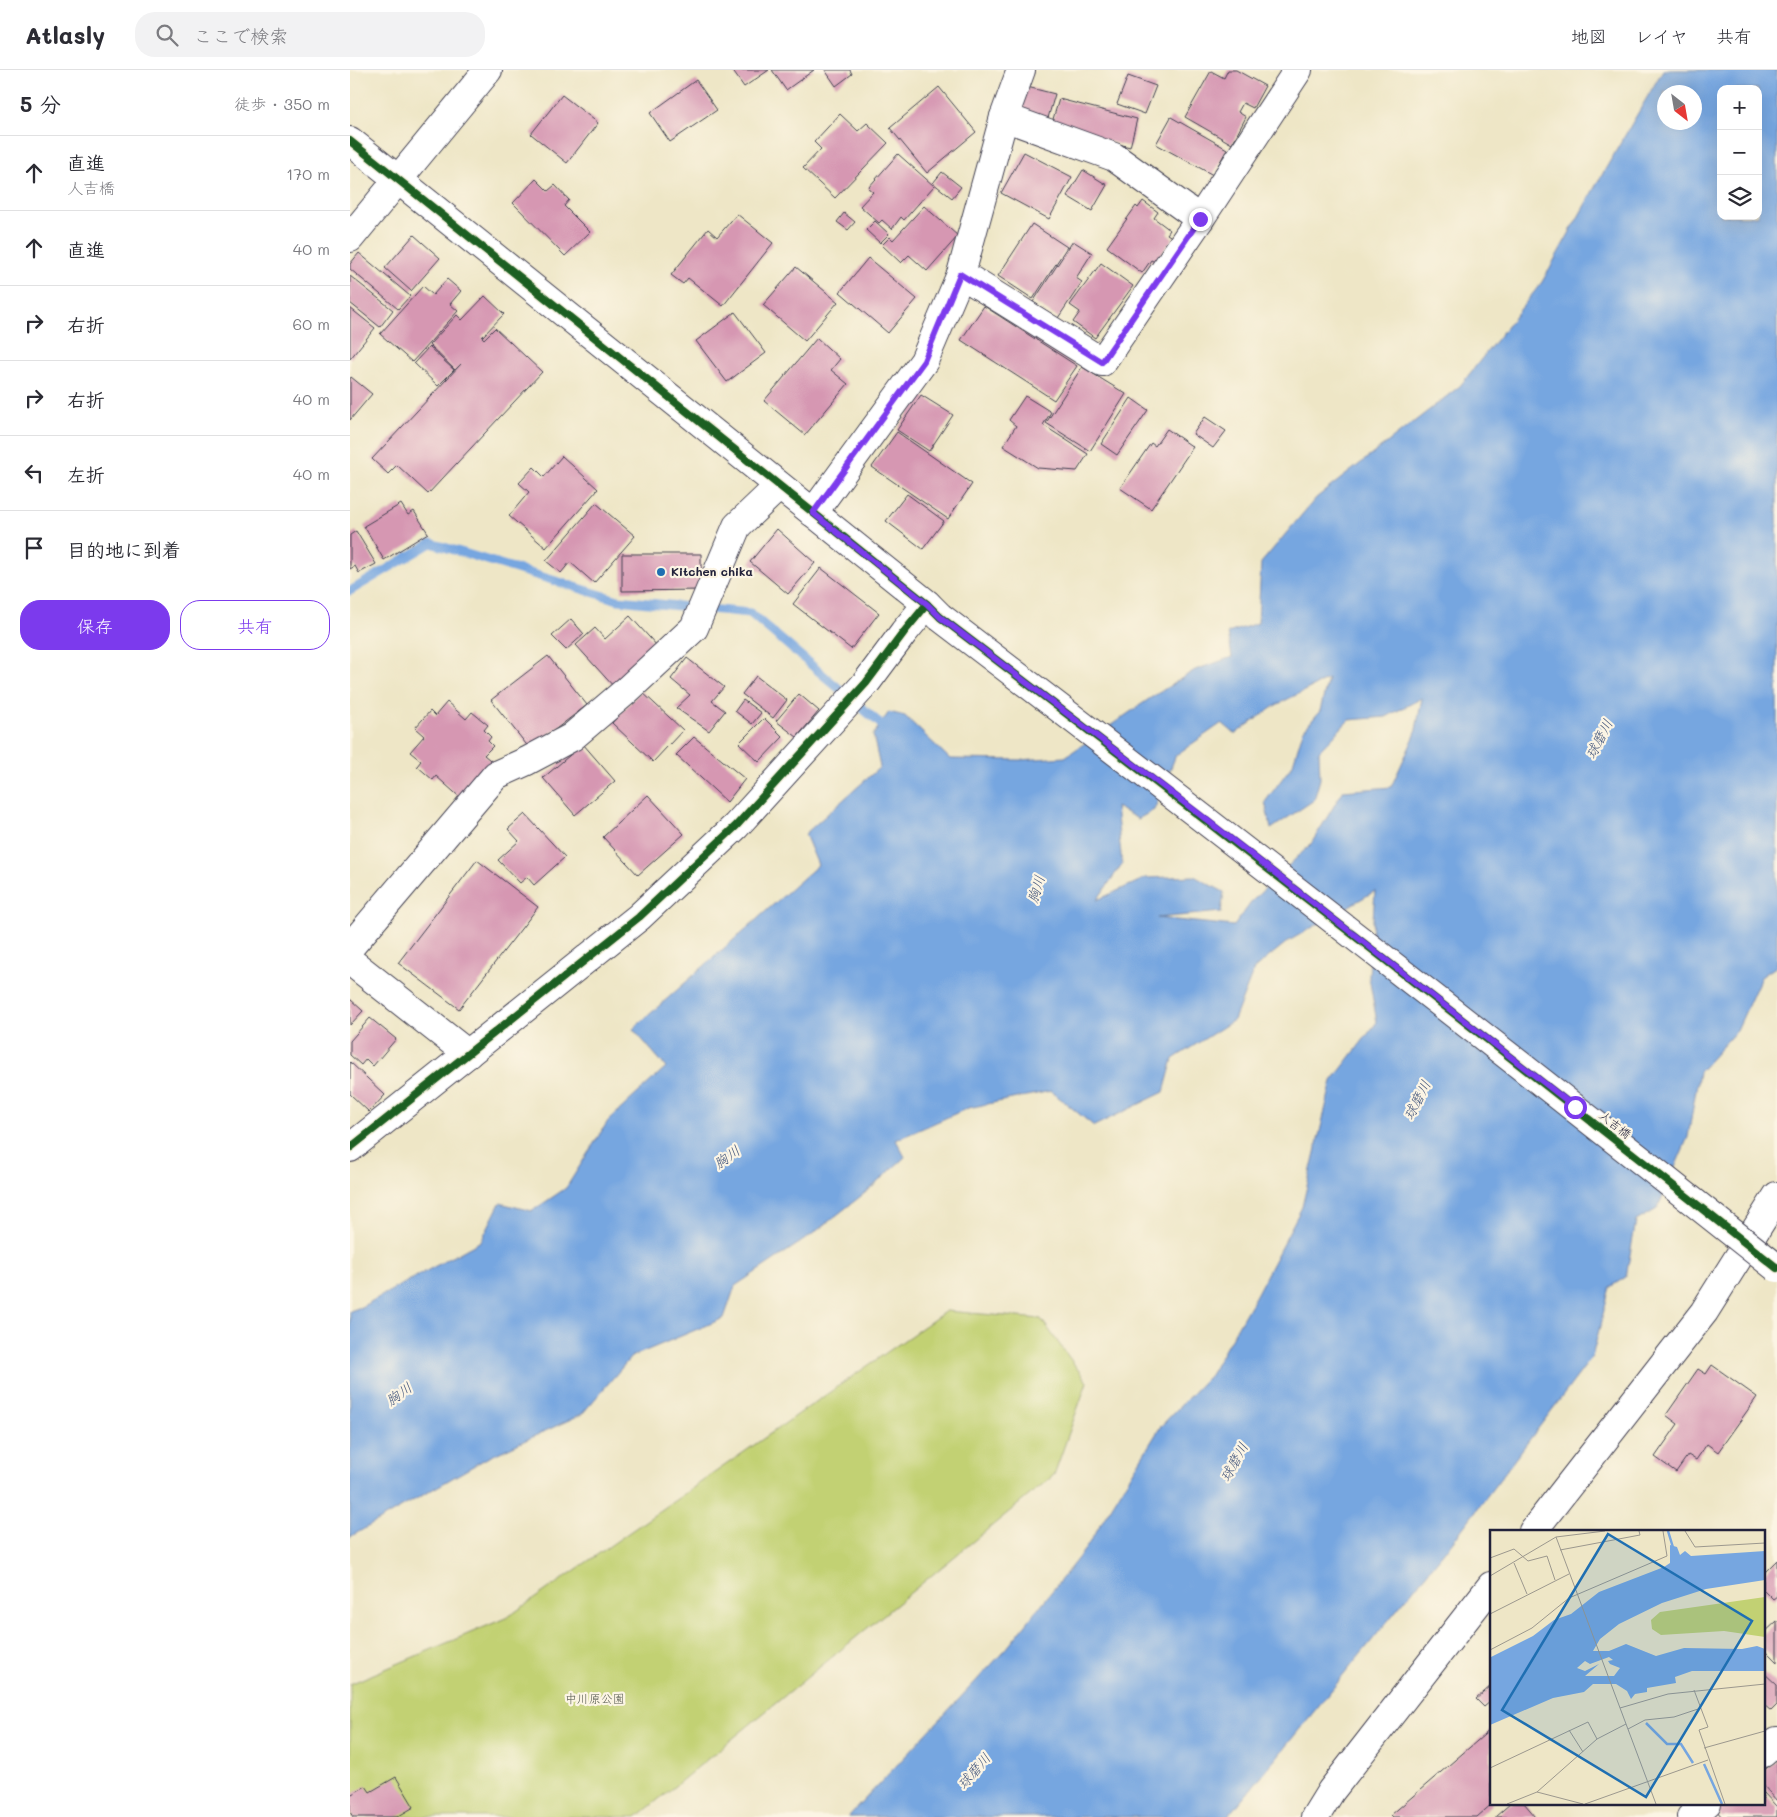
<!DOCTYPE html>
<html lang="ja">
<head>
<meta charset="utf-8">
<style>
	:root { --surface:#fff; --page:#f2f2f3; --text:#2b2b33; --muted:#7c7c81; --line:#e1e1e2; --accent:#7c3aed }
	body { margin:0; font-family:Mali,"Klee One",sans-serif; background:var(--page); color:var(--text) }
	.controls { position:absolute; right:15px; top:15px; display:grid; overflow:hidden; border-radius:10px; box-shadow:0 5px 20px #0002 }
	.controls button { width:45px; height:45px; display:grid; place-items:center; padding:0; border:0; border-bottom:1px solid var(--line); background:var(--surface); color:var(--text); font:25px sans-serif }
	.compass { position:absolute; left:1307px; top:15px; width:45px; height:45px; border-radius:50%; background:var(--surface); box-shadow:0 5px 20px #0002; rotate:149deg }
	.stop { position:absolute; width:15px; height:15px; margin:-11px; border:4px solid #7c3aed; border-radius:50%; background:#fff }
	.stop.end { background:#7c3aed; border-color:#fff; box-shadow:0 1px 5px #0008 }
	.list { margin:0; padding:0; list-style:none }
	h2 { display:flex; justify-content:space-between; align-items:center; height:65px; margin:0; padding:0 20px; font-size:21px }
	h2 small { font-size:16px; font-weight:400; color:var(--muted) }
	.list li { display:grid; grid-template-columns:32px 1fr auto; gap:15px; align-items:center; box-sizing:border-box; height:75px; padding:0 20px; border-top:1px solid var(--line) }
	.list b { display:block; font-size:19px; white-space:nowrap }
	.list p { margin:0; font-size:16px; white-space:nowrap; color:var(--muted) }
	.list em { font-size:16px; font-style:normal; color:var(--muted) }
	.actions { display:flex; gap:10px; padding:15px 20px }
	.actions a { flex:1; padding:11px 0; border:1px solid var(--accent); border-radius:20px; text-align:center; font-size:18px; color:var(--accent) }
	.actions .main { background:var(--accent); color:#fff }
	.icon { flex:none; width:28px; height:28px; fill:none; stroke:currentColor; stroke-width:2; stroke-linecap:round; stroke-linejoin:round }
	.map { position:relative; flex:none; width:1427px; height:1747px; overflow:hidden }
	header { display:flex; align-items:center; gap:30px; box-sizing:border-box; height:70px; padding:0 25px; background:var(--surface); border-bottom:1px solid var(--line) }
	header strong { font-size:24px }
	nav { display:flex; gap:28px; margin-inline-start:auto; font-size:18px }
	.search { width:350px; height:45px; background:var(--page); display:flex; align-items:center; gap:12px; box-sizing:border-box; padding:0 18px; border-radius:20px; color:var(--muted); font-size:19px }
	main { display:flex }
	aside { flex:1; background:var(--surface) }
	.map>svg:first-child { display:block }
	.green { fill:#c2d173; stroke:#727a57 }
	.water { fill:#76a6e0; stroke:#4c648e; fill-rule:evenodd }
	.lines { fill:none; stroke-linecap:round; stroke-linejoin:round }
	.stream { stroke:#76a6e0; stroke-width:9 }
	.building { fill:#d697b2 }
	.minor-casing { stroke:#413f50; stroke-width:30 }
	.tertiary-casing { stroke:#413f50; stroke-width:30 }
	.minor { stroke:#fff; stroke-width:28 }
	.tertiary { stroke:#fff; stroke-width:28 }
	.tertiary-bridge-casing { stroke:#413f50; stroke-width:30; stroke-linecap:butt }
	.tertiary-bridge { stroke:#fff; stroke-width:28 }
	.cycleway-casing { stroke:#fcf5e5; stroke-width:11 }
	.cycleway { stroke:#1b5e20; stroke-width:8 }
	.route { stroke:#7c3aed; stroke-width:6 }
	.poi-dot { fill:#1f6fb2; stroke:#fcf5e5; stroke-width:2 }
	.labels { text-anchor:middle; stroke-width:4.5; stroke-linejoin:round; paint-order:stroke }
	.poi-label { font-size:12px; font-weight:bold; fill:#22223b; stroke:#fcf5e5; text-anchor:start }
	.street-label { font-size:12px; fill:#22223b; stroke:#fcf5e5 }
	.park-label { font-size:12px; fill:#52574c; stroke:#fcf5e5 }
	.water-label { font-size:14px; font-style:italic; fill:#44577d; stroke:#fcf5e5 }
	.inset-river { fill:none; stroke:#76a6e0; stroke-width:2.5 }
	.inset-road { fill:none; stroke:#9c988e; stroke-width:1 }
	.view { fill:#1f6fb2; fill-opacity:0.15; stroke:#1f6fb2; stroke-width:2.5 }
	.inset-edge { fill:none; stroke:#22223b; stroke-width:2.5 }
</style>
</head>
<body>
<header>
<strong>Atlasly</strong>
<div class="search"><svg class="icon" aria-label="search" viewBox="0 0 24 24"><circle cx="10" cy="10" r="6"/><path d="M15 15l6 6"/></svg>ここで検索</div>
<nav><a>地図</a><a>レイヤ</a><a>共有</a></nav>
</header>
<main>
<aside>
<h2>5 分<small>徒歩 · 350 m</small></h2>
<ul class="list">
<li><svg class="icon" aria-label="ahead" viewBox="0 0 24 24"><path d="M12 20V5M6 11l6-6 6 6"/></svg><div><b>直進</b><p>人吉橋</p></div><em>170 m</em></li>
<li><svg class="icon" aria-label="ahead" viewBox="0 0 24 24"><path d="M12 20V5M6 11l6-6 6 6"/></svg><div><b>直進</b></div><em>40 m</em></li>
<li><svg class="icon" aria-label="right" viewBox="0 0 24 24"><path d="M7 20v-9h11M14 6l5 5-5 5"/></svg><div><b>右折</b></div><em>60 m</em></li>
<li><svg class="icon" aria-label="right" viewBox="0 0 24 24"><path d="M7 20v-9h11M14 6l5 5-5 5"/></svg><div><b>右折</b></div><em>40 m</em></li>
<li><svg class="icon" aria-label="left" viewBox="0 0 24 24"><path d="M17 20v-9H6M10 6l-5 5 5 5"/></svg><div><b>左折</b></div><em>40 m</em></li>
<li><svg class="icon" aria-label="arrive" viewBox="0 0 24 24"><path d="M6 21V4h12l-3 4 3 4H6"/></svg><div><b>目的地に到着</b></div></li>
</ul>
<div class="actions"><a class="main">保存</a><a>共有</a></div>
</aside>
<div class="map">
<svg width="1427" height="1747" viewBox="0 0 1427 1747">
	<rect width="100%" height="100%" fill="#fcf5e5"/>
	<filter id="ink" filterUnits="userSpaceOnUse"><feTurbulence type="fractalNoise" baseFrequency=".02" numOctaves="2"/><feDisplacementMap in="SourceGraphic" scale="10" xChannelSelector="R" yChannelSelector="G"/><feConvolveMatrix kernelMatrix="1 2 1 2 8 2 1 2 1" color-interpolation-filters="sRGB"/></filter>
	<filter id="wash" filterUnits="userSpaceOnUse"><feTurbulence type="fractalNoise" baseFrequency=".0096" numOctaves="4" result="noise"/><feDisplacementMap in="SourceGraphic" scale="20" xChannelSelector="R" yChannelSelector="G"/><feGaussianBlur stdDeviation="1.12" result="paint"/><feColorMatrix in="noise" values="0 0 0 0 0 0 0 0 0 0 0 0 0 0 0 0 0 1.4 0 .05"/><feComposite in="paint" operator="in"/></filter>
	<g filter="url(#wash)">
		<rect width="100%" height="100%" fill="#eee6c6"/>
		<!-- green -->
		<path class="green" d="M596,1241L691,1249L737,1312L704,1405L287,1747H0V1614L158,1547Z"/>
		<!-- water -->
		<path class="water" d="M1313,0H1427V896L1411,907L1387,960L1349,1002L1338,1067L1307,1139L1286,1151L1276,1207L1260,1217L1242,1287L1103,1471L878,1747H498L657,1578L736,1478L811,1356L860,1305L906,1225L952,1137L982,1011L1027,952L1019,907L1025,821L937,872L904,899L884,950L823,989L814,1022L744,1056L701,1021L618,1038L546,1070L555,1087L520,1119L460,1166L385,1216L374,1248L281,1287L232,1344L137,1388L0,1467V1241L11,1237L131,1171L150,1133L182,1141L216,1118L258,1051L316,997L283,959L468,795L455,764L530,697L523,665L539,642L555,646L600,689L670,690L715,687L799,629L845,600L882,587L878,563L908,553L911,493L966,428L1110,316L1192,212L1245,117ZM1371,19H1408V146H1371ZM1314,22H1344V52H1314ZM978,609L970,641L953,661L943,694L915,732L921,759L964,730L970,709L969,681L999,650L1036,647L1072,628L1065,665L1041,717L993,721L961,774L903,830L884,856L807,848L871,842L874,822L844,806L796,808L747,830L772,794L766,737L788,749L804,740L826,685L872,653L885,664L926,635Z"/>
		<g class="lines">
			<!-- stream -->
			<path class="stream" d="M0,521L81,473L268,530L400,543L539,661"/>
		</g>
		<g id="blocks">
			<!-- building -->
			<g class="building">
				<path d="M382,0H419L394,17Z"/>
				<path d="M422,0H464L436,20Z"/>
				<path d="M475,0H500L502,4L486,16Z"/>
				<path d="M878,0H886L915,16L903,38L893,33L888,42L896,47L882,74L835,47L861,1L874,8Z"/>
				<path d="M778,6L806,16L795,44L767,34Z"/>
				<path d="M346,10L367,40L320,72L300,43Z"/>
				<path d="M589,17L626,62L577,103L540,58Z"/>
				<path d="M677,17L705,24L698,48L671,40Z"/>
				<path d="M212,25L248,53L217,93L181,64Z"/>
				<path d="M709,29L787,49L780,77L701,56Z"/>
				<path d="M490,44L508,61L517,53L538,73L485,128L453,98L471,79L464,72Z"/>
				<path d="M821,47L877,79L863,105L806,74Z"/>
				<path d="M674,82L722,107L699,149L651,123Z"/>
				<path d="M548,84L584,116L554,150L551,147L542,159L532,150L529,153L510,136L523,122L518,118Z"/>
				<path d="M733,100L757,115L742,141L717,126Z"/>
				<path d="M592,102L611,117L602,128L583,113Z"/>
				<path d="M186,109L198,121L205,115L219,130L214,136L240,162L215,186L163,133Z"/>
				<path d="M793,131L808,142L804,148L820,160L817,164L823,168L805,192L801,190L792,203L757,177L786,136L788,138Z"/>
				<path d="M574,136L608,166L577,201L559,185L551,193L532,175L540,167L543,170Z"/>
				<path d="M494,143L505,152L498,160L487,152Z"/>
				<path d="M387,144L423,173L373,236L338,208L333,214L321,205L358,159L367,167Z"/>
				<path d="M525,151L539,164L530,173L516,160Z"/>
				<path d="M682,154L717,177L683,229L648,206Z"/>
				<path d="M64,165L90,188L61,221L35,198Z"/>
				<path d="M723,171L742,183L726,208L732,212L708,248L683,232Z"/>
				<path d="M9,183L60,226L48,239L0,199V194Z"/>
				<path d="M518,188L567,229L538,263L490,222Z"/>
				<path d="M751,193L783,216L745,268L723,252L730,242L720,235Z"/>
				<path d="M446,197L488,232L455,271L413,235Z"/>
				<path d="M0,206L43,240L30,257L0,233Z"/>
				<path d="M97,209L111,221L100,234L108,241L62,292L30,264L73,216L83,225Z"/>
				<path d="M135,226L154,244L132,267L134,269L145,258L192,302L78,424L47,395L38,404L22,389L111,294L105,300L79,275L107,245L112,250Z"/>
				<path d="M634,236L727,296L704,330L611,270Z"/>
				<path d="M0,238L25,258L0,289Z"/>
				<path d="M385,242L416,283L377,312L346,271Z"/>
				<path d="M467,268L490,289L481,300L498,314L455,365L414,331Z"/>
				<path d="M79,277L104,300L88,316L64,293Z"/>
				<path d="M732,297L776,324L740,381L696,353Z"/>
				<path d="M1,307L22,324L0,350V309Z"/>
				<path d="M571,325L603,345L579,381L547,360Z"/>
				<path d="M675,326L701,342L693,355L738,384L727,401L688,398L653,376L666,356L659,350Z"/>
				<path d="M781,328L798,340L767,385L751,374Z"/>
				<path d="M855,347L876,361L863,378L843,364Z"/>
				<path d="M817,359L843,377L801,439L770,418L801,373L805,376Z"/>
				<path d="M547,362L622,414L598,449L522,397Z"/>
				<path d="M212,386L248,419L196,478L159,446L179,422L169,413L184,397L194,407Z"/>
				<path d="M557,424L594,451L573,479L536,451Z"/>
				<path d="M246,433L285,466L244,513L220,492L211,503L196,491Z"/>
				<path d="M51,434L58,445L64,441L78,463L34,490L14,456Z"/>
				<path d="M427,459L465,493L438,524L400,492Z"/>
				<path d="M6,461L26,494L9,503L5,496L0,499V465Z"/>
				<path d="M272,484H351V520L272,521Z"/>
				<path d="M471,498L529,543L501,579L443,534Z"/>
				<path d="M280,546L308,577L265,618L226,575L245,558L255,569Z"/>
				<path d="M221,549L234,564L216,580L202,566Z"/>
				<path d="M198,586L237,635L180,679L141,630Z"/>
				<path d="M337,588L374,617L362,631L375,641L359,661L326,638L340,625L321,609Z"/>
				<path d="M406,606L437,630L423,648L392,624Z"/>
				<path d="M291,621L333,660L303,692L262,653Z"/>
				<path d="M449,624L469,641L447,667L426,651Z"/>
				<path d="M393,630L411,643L402,654L385,641Z"/>
				<path d="M97,632L116,649L122,642L138,655L134,660L141,667L138,671L143,676L134,685L145,694L113,730L86,706L83,710L67,696L71,691L60,682L74,666L65,658L80,641L85,646Z"/>
				<path d="M414,648L433,667L409,692L389,673Z"/>
				<path d="M344,667L395,709L377,732L326,685Z"/>
				<path d="M233,674L265,711L225,745L193,708Z"/>
				<path d="M298,725L334,764L288,805L253,767Z"/>
				<path d="M175,744L215,787L184,815L177,807L170,813L148,790L169,771L158,759Z"/>
				<path d="M127,790L188,837L109,939L48,893Z"/>
				<path d="M0,929L13,941L0,955Z"/>
				<path d="M20,948L46,969L23,996L16,989L11,995L0,985V971Z"/>
				<path d="M0,992L35,1025L19,1042L0,1024Z"/>
				<path d="M1362,1295L1407,1327L1368,1382L1357,1374L1346,1390L1338,1385L1326,1402L1305,1387L1328,1354L1316,1345L1348,1299L1356,1304Z"/>
				<path d="M1427,1490V1526L1423,1529L1413,1519V1504Z"/>
				<path d="M1427,1551V1592L1413,1578V1564Z"/>
				<path d="M1413,1602L1427,1615V1635L1421,1641L1413,1634Z"/>
				<path d="M1141,1616V1631L1134,1637L1126,1629Z"/>
				<path d="M1141,1659V1733H1143L1127,1747H1043L1041,1745Z"/>
				<path d="M1427,1690V1731L1413,1715V1701Z"/>
				<path d="M46,1707L64,1737L47,1747H3L0,1742V1725L16,1716L20,1722Z"/>
				<path d="M1413,1722L1427,1737V1747H1372L1366,1740L1373,1733H1413Z"/>
				<path d="M1161,1733H1174L1186,1747H1145Z"/>
			</g>
		</g>
	</g>
	<g filter="url(#ink)">
		<use href="#blocks" fill-opacity="0" stroke="#413f50" stroke-width="1"/>
		<g class="lines">
			<defs>
				<g id="minor">
					<path d="M654,47L764,87L850,149"/>
					<path d="M0,168L138,0"/>
					<path d="M611,204L752,292L850,149L948,0"/>
					<path d="M463,443L574,291L611,204L654,47L671,0"/>
					<path d="M0,877L146,705L177,691L222,667L276,621L344,558L387,456L429,416"/>
					<path d="M0,891L118,984"/>
					<path d="M0,1078L289,847L386,756L516,613L554,562L577,534"/>
					<path d="M1183,1461L1354,1242L1427,1126"/>
					<path d="M1413,1683L1427,1671"/>
					<path d="M965,1747L981,1721L1141,1516"/>
					<path d="M1341,1747L1357,1733"/>
				</g>
				<path id="tertiary" d="M0,71L577,534L590,547"/>
			</defs>
			<!-- minor casing -->
			<use href="#minor" class="minor-casing"/>
			<!-- tertiary casing -->
			<use href="#tertiary" class="tertiary-casing"/>
			<!-- minor -->
			<use href="#minor" class="minor"/>
			<!-- tertiary -->
			<use href="#tertiary" class="tertiary"/>
			<defs>
				<path id="tertiary-bridge" d="M590,547C871,761 1150,978 1427,1198"/>
			</defs>
			<!-- tertiary-bridge casing -->
			<use href="#tertiary-bridge" class="tertiary-bridge-casing"/>
			<!-- tertiary-bridge -->
			<use href="#tertiary-bridge" class="tertiary-bridge"/>
			<defs>
				<g id="cycleway">
					<path d="M0,71L577,534L590,547C871,761 1150,978 1427,1198"/>
					<path d="M0,1078L289,847L386,756L516,613L554,562L577,534"/>
				</g>
			</defs>
			<!-- cycleway casing -->
			<use href="#cycleway" class="cycleway-casing"/>
			<!-- cycleway -->
			<use href="#cycleway" class="cycleway"/>
		</g>
	</g>
	<g class="lines" filter="url(#ink)">
		<!-- route -->
		<path class="route" d="M850,149L752,292L610,204L574,291L463,443L577,534L590,547L848,743L1225,1037"/>
	</g>
	<!-- markers -->
	<circle class="poi-dot" cx="311" cy="502" r="5"/>
	<g class="labels">
		<!-- poi labels -->
		<g class="poi-label">
			<text x="321" y="506">Kitchen chika</text>
		</g>
		<!-- street labels -->
		<g class="street-label">
			<text transform="translate(1265 1055) rotate(38)" y="4">人吉橋</text>
		</g>
		<!-- park labels -->
		<g class="park-label">
			<text x="245" y="1633">中川原公園</text>
		</g>
		<!-- water labels -->
		<g class="water-label">
			<text transform="translate(1249 669) rotate(-63)" y="5">球磨川</text>
			<text transform="translate(686 819) rotate(-73)" y="5">胸川</text>
			<text transform="translate(1067 1030) rotate(-63)" y="5">球磨川</text>
			<text transform="translate(377 1087) rotate(-36)" y="5">胸川</text>
			<text transform="translate(49 1324) rotate(-36)" y="5">胸川</text>
			<text transform="translate(884 1392) rotate(-61)" y="5">球磨川</text>
			<text transform="translate(624 1701) rotate(-49)" y="5">球磨川</text>
		</g>
	</g>
	<!-- overview -->
	<g transform="translate(1140 1460)">
		<rect width="275" height="275" fill="#eee6c6"/>
		<path d="M275,67V107L234,101L171,105L162,99L161,90L170,82Z" fill="#c2d173"/>
		<path d="M180,15L187,17L190,25L195,21L201,26L275,21V50L216,59L172,73L129,94L110,109L103,121H119L136,114L166,126L194,118L252,119L267,116L275,119V141H202L185,147L186,153L157,158V162L145,164L141,169L137,161L126,154H103L94,162L63,168L0,195L1,127L43,106L64,90L81,84L109,62L174,37L180,33ZM119,127L123,130L118,131L120,134L130,138L124,146H95L109,134L95,141L87,138L95,131L100,134Z" fill="#76a6e0" fill-rule="evenodd"/>
		<path class="inset-river" d="M178,1L185,24M156,193L177,214H191L203,233M214,234L232,274"/>
		<path class="inset-road" d="M195,1L205,17L275,13M66,7L166,274M70,20L150,5L149,1M0,28L24,19L38,31L57,26L65,50M24,33L37,64M0,46L66,7L115,1M0,84L79,44M0,120L42,98L79,68L177,26L173,1M204,160L218,197L209,200L235,274M130,178L178,164L275,154M138,199L155,190L184,187L211,178M79,200L93,222M214,218L275,201M0,238L98,192L107,209M47,262L93,274M17,274L47,262L107,209L136,194M95,274L218,230"/>
		<path class="view" d="M118,4L262,91L156,267L12,180Z"/>
		<rect width="275" height="275" class="inset-edge"/>
	</g>
</svg>
<div class="controls">
<button>+</button>
<button>−</button>
<button><svg class="icon" aria-label="layers" viewBox="0 0 24 24"><path d="M12 4l9 5-9 5-9-5zM3 14l9 5 9-5"/></svg></button>
</div>
<svg class="compass" viewBox="-18 -18 36 36"><path d="M0-13l5 13h-10z" fill="#e53935"/><path d="M0 13l5-13h-10z" fill="#7c7c81"/></svg>
<div class="stop" style="left:1225px;top:1037px"></div>
<div class="stop end" style="left:850px;top:149px"></div>
</div>
</main>
</body>
</html>
